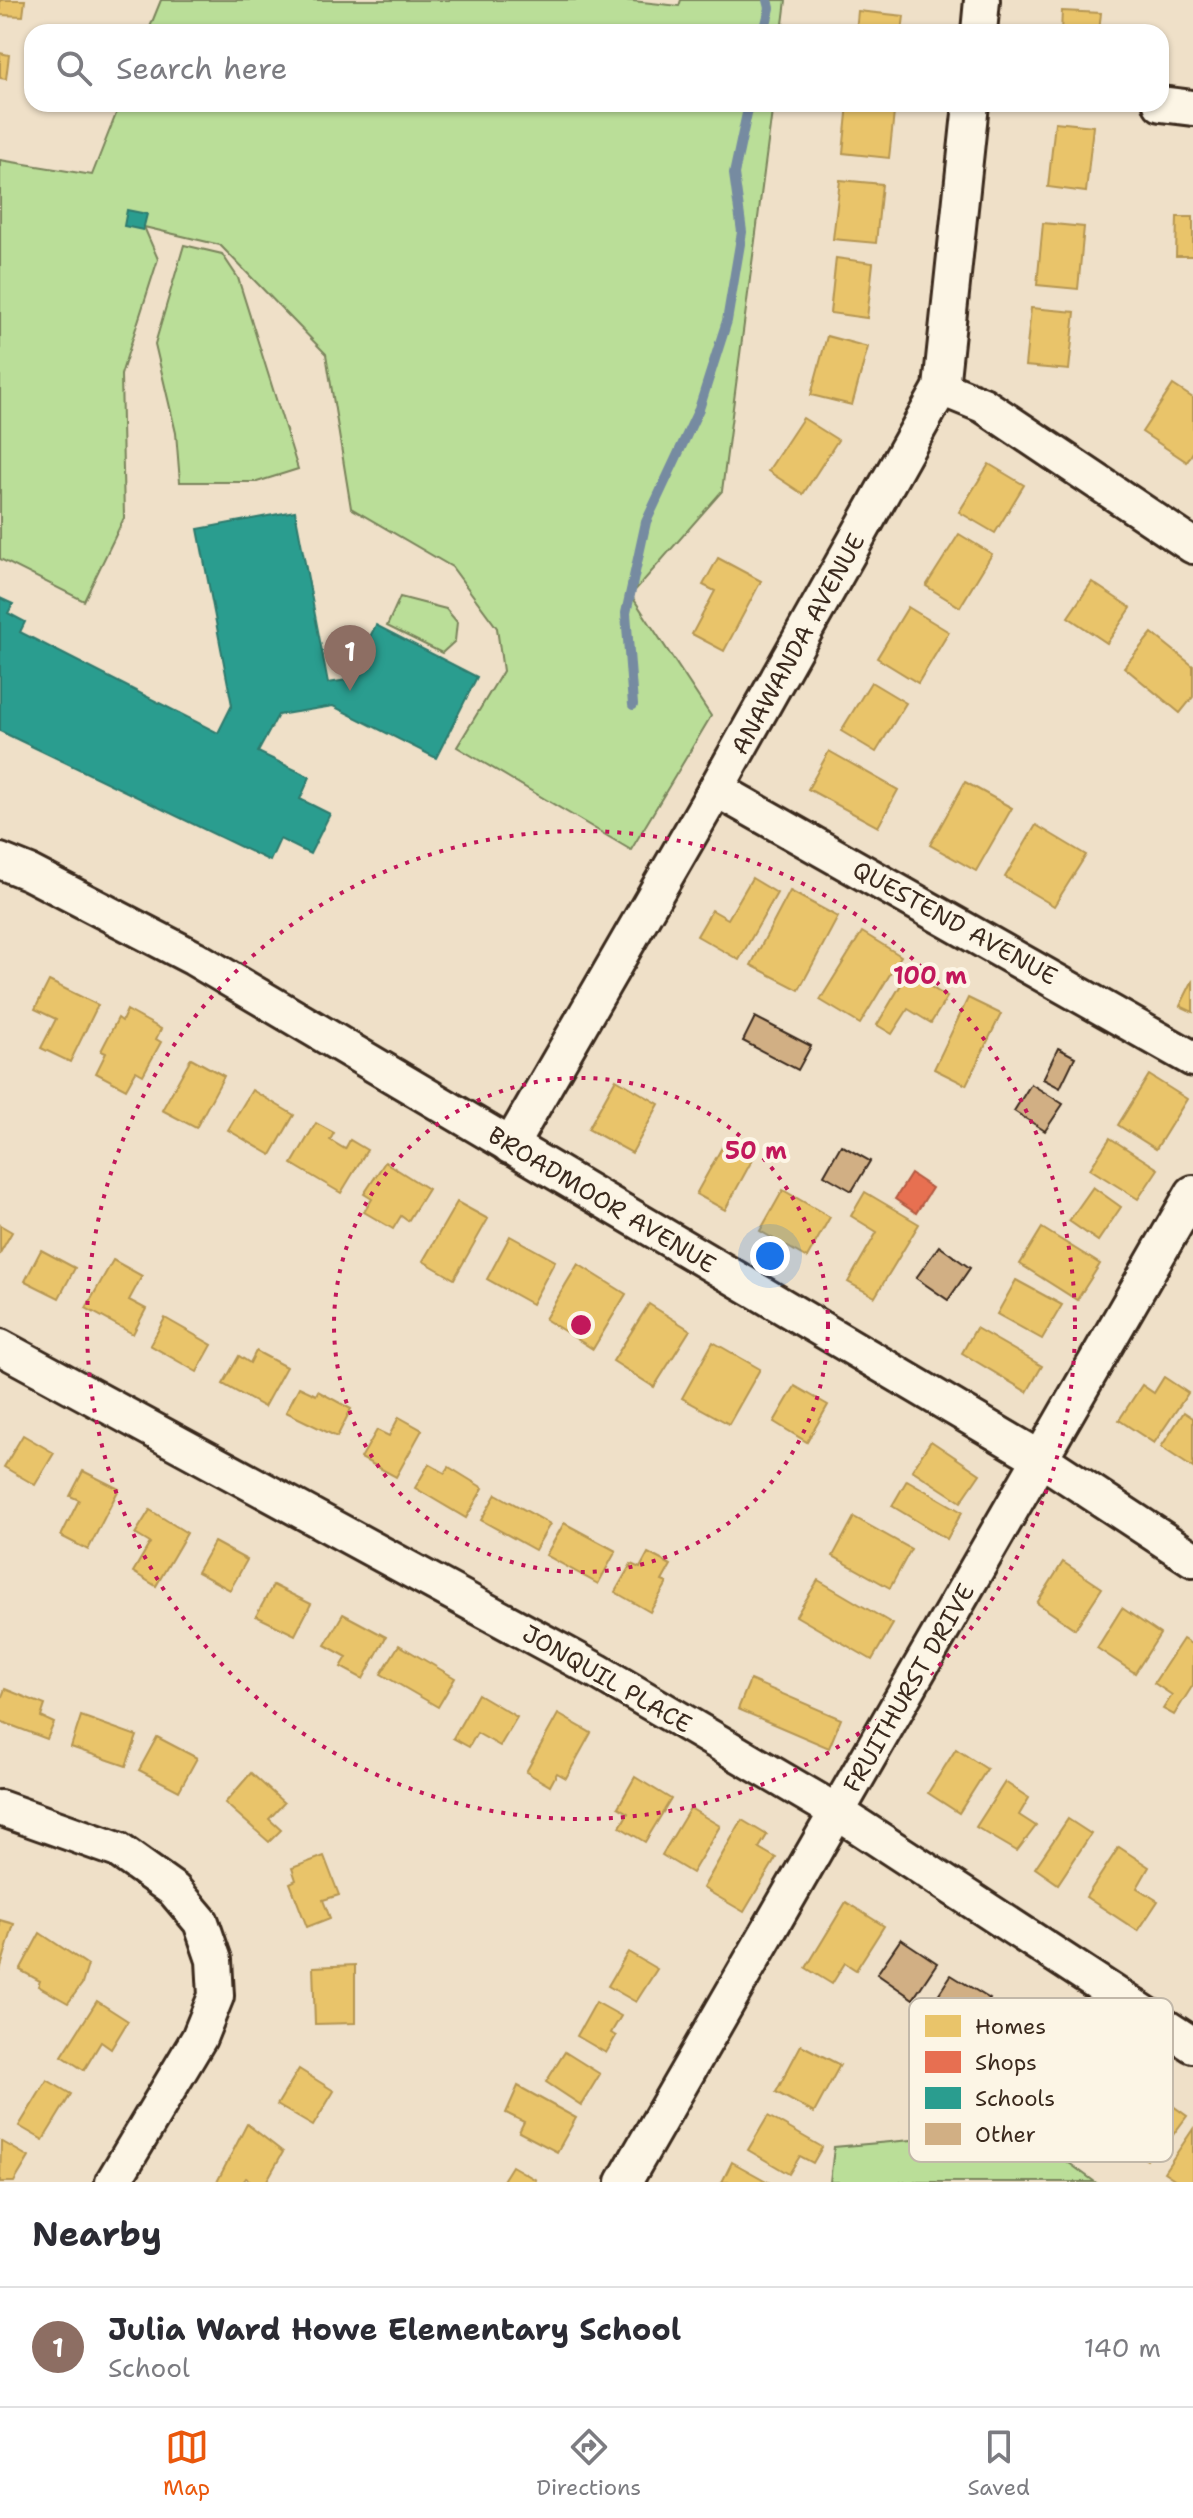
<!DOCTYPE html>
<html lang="en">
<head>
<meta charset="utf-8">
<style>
	:root { --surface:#fff; --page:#f7f7f7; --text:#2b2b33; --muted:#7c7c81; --line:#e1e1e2; --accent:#ea580c }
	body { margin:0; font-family:"Shantell Sans",sans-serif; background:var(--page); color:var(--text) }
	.you { position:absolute; left:770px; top:1256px; width:28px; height:28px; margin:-20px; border:6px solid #fff; border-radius:50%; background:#1a73e8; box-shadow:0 0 0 12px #1a73e833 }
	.badge { display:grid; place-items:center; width:52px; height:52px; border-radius:50%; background:var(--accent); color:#fff; font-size:26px; font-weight:700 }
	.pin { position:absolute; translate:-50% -66px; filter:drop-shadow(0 2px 4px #0008) }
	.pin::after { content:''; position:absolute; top:42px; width:28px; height:24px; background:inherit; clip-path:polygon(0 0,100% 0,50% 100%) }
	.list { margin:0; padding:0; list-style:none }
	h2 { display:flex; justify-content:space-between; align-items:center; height:104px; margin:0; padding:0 32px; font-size:34px }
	h2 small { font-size:26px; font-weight:400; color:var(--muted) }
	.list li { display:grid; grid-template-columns:52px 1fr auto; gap:24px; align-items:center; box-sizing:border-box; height:120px; padding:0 32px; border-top:2px solid var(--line) }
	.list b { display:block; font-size:30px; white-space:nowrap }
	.list p { margin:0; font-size:26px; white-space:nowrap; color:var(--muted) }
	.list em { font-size:26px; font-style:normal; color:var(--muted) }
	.icon { flex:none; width:44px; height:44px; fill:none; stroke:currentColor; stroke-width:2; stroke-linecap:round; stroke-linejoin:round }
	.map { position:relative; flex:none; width:1193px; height:2182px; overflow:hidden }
	.search { position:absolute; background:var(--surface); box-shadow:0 2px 6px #0004; left:24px; right:24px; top:24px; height:88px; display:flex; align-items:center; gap:20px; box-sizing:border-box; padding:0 28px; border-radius:24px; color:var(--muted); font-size:30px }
	.sheet { height:224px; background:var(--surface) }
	nav { display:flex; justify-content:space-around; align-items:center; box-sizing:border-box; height:112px; border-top:2px solid var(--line); background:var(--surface); font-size:22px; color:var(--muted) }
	nav a { display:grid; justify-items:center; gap:4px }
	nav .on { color:var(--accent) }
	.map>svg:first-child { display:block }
	.green { fill:#bade98; stroke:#7a845b; stroke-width:2 }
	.homes { fill:#e9c46a; stroke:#b59653; stroke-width:2 }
	.shops { fill:#e76f51; stroke:#b35a42; stroke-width:2 }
	.schools { fill:#2a9d8f; stroke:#2f7a6d; stroke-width:2 }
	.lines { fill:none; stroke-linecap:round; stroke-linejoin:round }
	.stream { stroke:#768ba1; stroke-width:10 }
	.building { fill:#d1af84; stroke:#3b2a1e; stroke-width:2 }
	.street-casing { stroke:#3b2a1e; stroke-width:40 }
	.street { stroke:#fcf5e5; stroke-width:34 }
	.ring { fill:none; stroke:#c2185b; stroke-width:4; stroke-dasharray:4 8 }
	.labels { text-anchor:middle; stroke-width:8; stroke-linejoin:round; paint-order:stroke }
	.street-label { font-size:24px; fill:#3b2a1e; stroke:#fcf5e5 }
	.key { fill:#fcf5e5; stroke:#c2b8a9; stroke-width:2 }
	.key-label { font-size:22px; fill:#3b2a1e }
	.centre { fill:#c2185b; stroke:#fcf5e5; stroke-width:4 }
	.ring-label { font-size:24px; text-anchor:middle; font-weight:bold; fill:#c2185b; stroke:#fcf5e5; stroke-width:8; stroke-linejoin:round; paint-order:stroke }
</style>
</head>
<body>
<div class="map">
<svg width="1193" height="2182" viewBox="0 0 1193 2182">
	<rect width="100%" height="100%" fill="#efe0c8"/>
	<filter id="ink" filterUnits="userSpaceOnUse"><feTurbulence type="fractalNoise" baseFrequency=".0125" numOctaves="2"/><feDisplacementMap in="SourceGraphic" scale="16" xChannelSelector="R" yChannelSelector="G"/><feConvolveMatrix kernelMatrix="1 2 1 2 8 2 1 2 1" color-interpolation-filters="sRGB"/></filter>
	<g filter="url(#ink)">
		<!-- green -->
		<g class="green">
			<path d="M161,0H623L679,6L681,0H786L782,32H148Z"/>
			<path d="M120,104H773L722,491L631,595L711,716L631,850L457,747L503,671L497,628L452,567L351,508L326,354L220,245L144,227L158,259L121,375L124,518L84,601L0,559V160L92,175Z"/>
			<path d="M184,245L222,254L238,278L298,469L257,482H180L176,433L155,344Z"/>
			<path d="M400,597L446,609L457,622L455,641L442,653L387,626Z"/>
			<path d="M1024,2130L1095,2182H830L834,2147Z"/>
		</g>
		<!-- homes -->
		<g class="homes">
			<path d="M0,0H25L23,16L0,15Z"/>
			<path d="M858,11L904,16L902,32H856Z"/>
			<path d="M1062,11L1101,13L1099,32H1061Z"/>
			<path d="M0,53L9,55L6,79L0,78Z"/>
			<path d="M848,104H895L889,158L843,153Z"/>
			<path d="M1055,122L1093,126L1086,192L1048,187Z"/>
			<path d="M840,180L882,184L876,243L833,239Z"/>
			<path d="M1177,217H1193V256H1176Z"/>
			<path d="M1043,223L1084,227L1078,289L1037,285Z"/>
			<path d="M836,258L873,263L867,318L830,313Z"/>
			<path d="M1031,308L1075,312L1069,370L1025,366Z"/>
			<path d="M827,336L868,347L852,405L811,395Z"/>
			<path d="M1173,385L1193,398V452L1187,462L1142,432Z"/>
			<path d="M803,418L838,440L803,494L768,471Z"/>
			<path d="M989,464L1024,485L995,533L959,512Z"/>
			<path d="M959,534L992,554L960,607L926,586Z"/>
			<path d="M718,558L761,581L724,651L692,634L715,591L703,585Z"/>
			<path d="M1092,582L1131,608L1107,643L1068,617Z"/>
			<path d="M908,607L949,632L918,683L877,658Z"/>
			<path d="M1152,633L1193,666V697L1180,713L1124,667Z"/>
			<path d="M871,682L906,703L876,752L841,731Z"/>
			<path d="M829,751L898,790L878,827L808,789Z"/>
			<path d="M965,782L1012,808L976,871L930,845Z"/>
			<path d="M1036,825L1086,855L1054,906L1005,877Z"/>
			<path d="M752,878L777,893L739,960L697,936L712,910L728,919Z"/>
			<path d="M790,891L838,917L799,990L751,965Z"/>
			<path d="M862,932L901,956L860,1024L820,1000Z"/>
			<path d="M908,973L947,997L931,1023L908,1009L892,1034L877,1025Z"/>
			<path d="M1193,980V1012L1180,1006Z"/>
			<path d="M49,981L98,1005L70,1062L41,1048L56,1019L35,1009Z"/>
			<path d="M968,998L1001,1014L966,1085L934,1069Z"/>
			<path d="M127,1010L161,1029L156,1039L161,1042L143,1075L136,1071L126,1089L96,1073L106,1053L101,1051L118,1018L122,1021Z"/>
			<path d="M191,1058L224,1076L196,1128L162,1110Z"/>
			<path d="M1149,1075L1187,1099L1156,1149L1118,1125Z"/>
			<path d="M616,1079L659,1104L632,1153L588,1129Z"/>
			<path d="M252,1090L294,1115L271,1155L228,1130Z"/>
			<path d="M316,1123L334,1133L330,1140L345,1149L350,1140L367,1150L341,1193L292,1164Z"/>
			<path d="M1110,1138L1158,1169L1138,1199L1090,1169Z"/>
			<path d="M726,1140L755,1155L725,1210L696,1194Z"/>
			<path d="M385,1162L428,1189L408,1221L401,1216L393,1229L364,1212L372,1199L364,1194Z"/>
			<path d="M1093,1187L1121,1207L1098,1241L1069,1221Z"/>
			<path d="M783,1190L830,1217L807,1258L760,1231Z"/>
			<path d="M865,1192L919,1224L875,1297L848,1282L877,1232L851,1216Z"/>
			<path d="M457,1202L488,1219L454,1279L423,1261Z"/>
			<path d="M0,1225L12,1232L0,1253Z"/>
			<path d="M1042,1228L1100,1264L1077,1300L1020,1264Z"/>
			<path d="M510,1236L555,1261L532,1304L487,1279Z"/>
			<path d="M41,1250L75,1268L59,1298L25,1281Z"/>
			<path d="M113,1260L142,1276L129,1300L146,1309L133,1334L86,1308Z"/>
			<path d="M578,1264L626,1294L593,1349L545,1319Z"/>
			<path d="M1016,1280L1062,1305L1042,1339L997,1314Z"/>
			<path d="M649,1304L690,1330L654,1387L613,1361Z"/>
			<path d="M165,1318L212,1345L197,1372L150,1345Z"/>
			<path d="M976,1328L1042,1366L1027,1392L962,1353Z"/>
			<path d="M713,1342L760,1369L729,1424L682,1398Z"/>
			<path d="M256,1351L286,1367L264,1407L223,1384L239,1356L250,1363Z"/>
			<path d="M1164,1377L1188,1393L1154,1443L1119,1420L1142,1385L1154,1393Z"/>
			<path d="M795,1386L828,1405L807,1442L774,1422Z"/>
			<path d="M299,1387L316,1395L318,1391L351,1409L337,1437L286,1412Z"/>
			<path d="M1184,1412L1193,1418V1468L1161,1447Z"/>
			<path d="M399,1417L422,1430L396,1477L361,1458L377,1430L389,1436Z"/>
			<path d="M23,1435L54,1453L35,1485L4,1467Z"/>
			<path d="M931,1441L980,1474L961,1502L912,1470Z"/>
			<path d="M429,1464L445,1473L449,1467L483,1488L466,1518L415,1488Z"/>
			<path d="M83,1471L119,1489L88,1550L61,1536L79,1500L70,1496Z"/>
			<path d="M907,1480L962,1512L947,1539L892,1506Z"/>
			<path d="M496,1494L550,1524L535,1550L481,1520Z"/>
			<path d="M150,1510L187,1533L156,1586L133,1572L150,1543L135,1534Z"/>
			<path d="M854,1517L911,1549L890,1588L833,1556Z"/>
			<path d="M564,1523L616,1551L598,1584L546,1555Z"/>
			<path d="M214,1542L247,1560L230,1590L197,1572Z"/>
			<path d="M648,1553L671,1565L662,1581L667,1583L650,1612L615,1592L631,1564L640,1568Z"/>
			<path d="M1063,1562L1102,1588L1075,1629L1037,1603Z"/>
			<path d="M818,1580L893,1624L872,1660L796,1616Z"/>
			<path d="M273,1585L311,1604L295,1635L256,1616Z"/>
			<path d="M1122,1608L1160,1634L1135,1673L1097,1648Z"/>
			<path d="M343,1614L386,1637L363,1679L341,1667L347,1657L325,1645Z"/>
			<path d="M1183,1639L1193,1645V1685L1174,1715L1163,1709L1172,1695L1154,1683Z"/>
			<path d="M399,1645L455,1678L438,1707L381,1674Z"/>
			<path d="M750,1680L841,1719L829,1748L738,1709Z"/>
			<path d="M5,1689L45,1705L41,1717L54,1723L47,1739L0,1721V1701Z"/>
			<path d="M478,1694L517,1717L500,1746L477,1733L469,1747L453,1738Z"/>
			<path d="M558,1714L591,1733L566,1778L557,1773L550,1786L526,1772Z"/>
			<path d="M81,1716L137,1736L126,1766L71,1747Z"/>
			<path d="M157,1737L197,1758L179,1791L139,1770Z"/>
			<path d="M956,1749L987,1769L959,1813L928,1793Z"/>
			<path d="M251,1773L284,1803L269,1819L281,1830L269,1842L225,1803Z"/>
			<path d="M635,1777L671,1799L645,1842L620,1827L628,1813L618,1807Z"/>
			<path d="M1005,1782L1029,1798L1019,1815L1036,1826L1017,1851L976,1827Z"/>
			<path d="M690,1808L720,1826L692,1873L662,1855Z"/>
			<path d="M1068,1819L1091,1834L1058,1884L1035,1868Z"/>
			<path d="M742,1820L767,1835L759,1848L776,1858L744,1912L703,1888Z"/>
			<path d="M1119,1847L1149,1867L1137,1888L1158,1901L1138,1931L1086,1897Z"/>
			<path d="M324,1856L339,1895L323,1900L330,1918L307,1927L290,1883L296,1880L292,1868Z"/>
			<path d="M846,1902L884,1926L856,1970L845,1963L832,1984L806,1968Z"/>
			<path d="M0,1920L14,1924L0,1970Z"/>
			<path d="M40,1933L88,1965L82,1984L68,2003L38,1986L40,1981L20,1970Z"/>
			<path d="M628,1952L657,1969L636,2002L608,1986Z"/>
			<path d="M355,1965V2023L315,2024L313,1967Z"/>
			<path d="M97,2001L128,2021L111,2049L101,2042L84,2070L62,2056Z"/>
			<path d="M596,2002L621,2016L611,2033L616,2036L606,2053L577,2036Z"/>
			<path d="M801,2045L840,2065L814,2113L776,2092Z"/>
			<path d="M565,2052L600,2074L581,2105L546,2082Z"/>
			<path d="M299,2069L334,2091L313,2126L277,2105Z"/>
			<path d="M47,2080L71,2094L43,2140L19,2126Z"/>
			<path d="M518,2086L576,2118L557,2152L519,2132L524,2122L506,2113Z"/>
			<path d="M1143,2095L1162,2108L1166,2101L1187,2116L1161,2151L1156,2147L1147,2160L1126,2147L1135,2134L1122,2126Z"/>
			<path d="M768,2116L822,2147L813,2163L800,2156L789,2174L748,2150Z"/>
			<path d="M247,2124L283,2152L266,2182H253L246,2178L243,2182H217Z"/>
			<path d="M1193,2129V2182H1179L1164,2172Z"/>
			<path d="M1,2141L29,2157L14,2182H0Z"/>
			<path d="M732,2162L768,2182H722Z"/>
			<path d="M512,2166L536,2180L535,2182H502Z"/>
		</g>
		<!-- shops -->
		<path class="shops" d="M911,1174L932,1188L916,1213L895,1199Z"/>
		<!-- schools -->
		<g class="schools">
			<path d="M127,210L147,214L143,230L124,226Z"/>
			<path d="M295,511L328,683L347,680L376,625L477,677L436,758L333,706L278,715L258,752L310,777L300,799L330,814L310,854L280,839L270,861L0,731V598L13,604L8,613L25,622L20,632L218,733L232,705L198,529Z"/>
		</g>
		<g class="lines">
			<!-- stream -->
			<g class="stream">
				<path d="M764,32L770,8L768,0"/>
				<path d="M633,705L626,613L646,522L699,409L727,321L742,232L734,174L749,104"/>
			</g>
		</g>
		<!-- building -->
		<g class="building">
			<path d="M755,1017L811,1046L798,1070L743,1041Z"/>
			<path d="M1058,1048L1075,1057L1060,1088L1043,1079Z"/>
			<path d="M1031,1084L1063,1104L1045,1131L1014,1111Z"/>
			<path d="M841,1145L870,1161L852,1191L824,1175Z"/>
			<path d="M939,1246L970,1268L948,1300L916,1278Z"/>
			<path d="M901,1939L937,1963L913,1999L877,1974Z"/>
			<path d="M951,1975L990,1999L964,2040L925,2015Z"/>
		</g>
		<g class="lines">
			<defs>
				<g id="street">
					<path d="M979,32L982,0"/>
					<path d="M1161,104L1193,108"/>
					<path d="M941,388L983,405L1193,546"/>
					<path d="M716,789L1193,1059"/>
					<path d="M0,861L30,873L194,958L1041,1459L1193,1559"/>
					<path d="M510,1146L716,789L941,388L971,104"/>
					<path d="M0,1347L597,1671L837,1812L1193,2045"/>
					<path d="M0,1808L118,1850L174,1890L201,1922L214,1960L216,1996L199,2038L113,2182"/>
					<path d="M624,2182L1193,1193"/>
				</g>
			</defs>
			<!-- street casing -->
			<use href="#street" class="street-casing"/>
			<!-- street -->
			<use href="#street" class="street"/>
		</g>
	</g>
	<!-- distance rings -->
	<g class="ring">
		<circle cx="581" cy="1325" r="247"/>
		<circle cx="581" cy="1325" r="494"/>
	</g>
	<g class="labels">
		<!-- street labels -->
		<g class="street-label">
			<text transform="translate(798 644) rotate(-61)" y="8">ANAWANDA AVENUE</text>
			<text transform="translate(955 923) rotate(29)" y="8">QUESTEND AVENUE</text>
			<text transform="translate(602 1200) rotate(31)" y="8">BROADMOOR AVENUE</text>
			<text transform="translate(607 1679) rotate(30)" y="8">JONQUIL PLACE</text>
			<text transform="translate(909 1688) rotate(-60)" y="8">FRUITHURST DRIVE</text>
		</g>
	</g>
	<!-- legend -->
	<rect x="909" y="1998" width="264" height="164" rx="12" class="key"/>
	<rect x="925" y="2015" width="36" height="22" fill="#e9c46a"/>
	<rect x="925" y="2051" width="36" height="22" fill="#e76f51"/>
	<rect x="925" y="2087" width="36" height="22" fill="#2a9d8f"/>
	<rect x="925" y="2123" width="36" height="22" fill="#d1af84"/>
	<g class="key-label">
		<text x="975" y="2034">Homes</text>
		<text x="975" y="2070">Shops</text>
		<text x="975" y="2106">Schools</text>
		<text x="975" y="2142">Other</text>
	</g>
	<circle cx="581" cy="1325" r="12" class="centre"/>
	<g class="ring-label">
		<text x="930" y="984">100 m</text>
		<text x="756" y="1159">50 m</text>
	</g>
</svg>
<div class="you"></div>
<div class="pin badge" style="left:350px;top:691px;background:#8d6e63">1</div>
<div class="search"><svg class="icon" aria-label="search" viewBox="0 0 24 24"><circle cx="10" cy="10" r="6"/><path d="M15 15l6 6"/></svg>Search here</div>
</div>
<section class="sheet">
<h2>Nearby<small></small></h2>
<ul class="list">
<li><span class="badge" style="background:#8d6e63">1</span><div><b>Julia Ward Howe Elementary School</b><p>School</p></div><em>140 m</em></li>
</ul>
</section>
<nav>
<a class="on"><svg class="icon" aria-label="map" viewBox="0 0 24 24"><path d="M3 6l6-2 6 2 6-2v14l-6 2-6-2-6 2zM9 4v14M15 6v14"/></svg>Map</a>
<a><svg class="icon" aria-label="directions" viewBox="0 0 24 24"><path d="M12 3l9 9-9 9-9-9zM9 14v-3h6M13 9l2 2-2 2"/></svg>Directions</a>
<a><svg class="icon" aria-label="saved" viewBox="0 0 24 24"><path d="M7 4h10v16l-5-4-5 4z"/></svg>Saved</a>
</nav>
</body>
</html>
